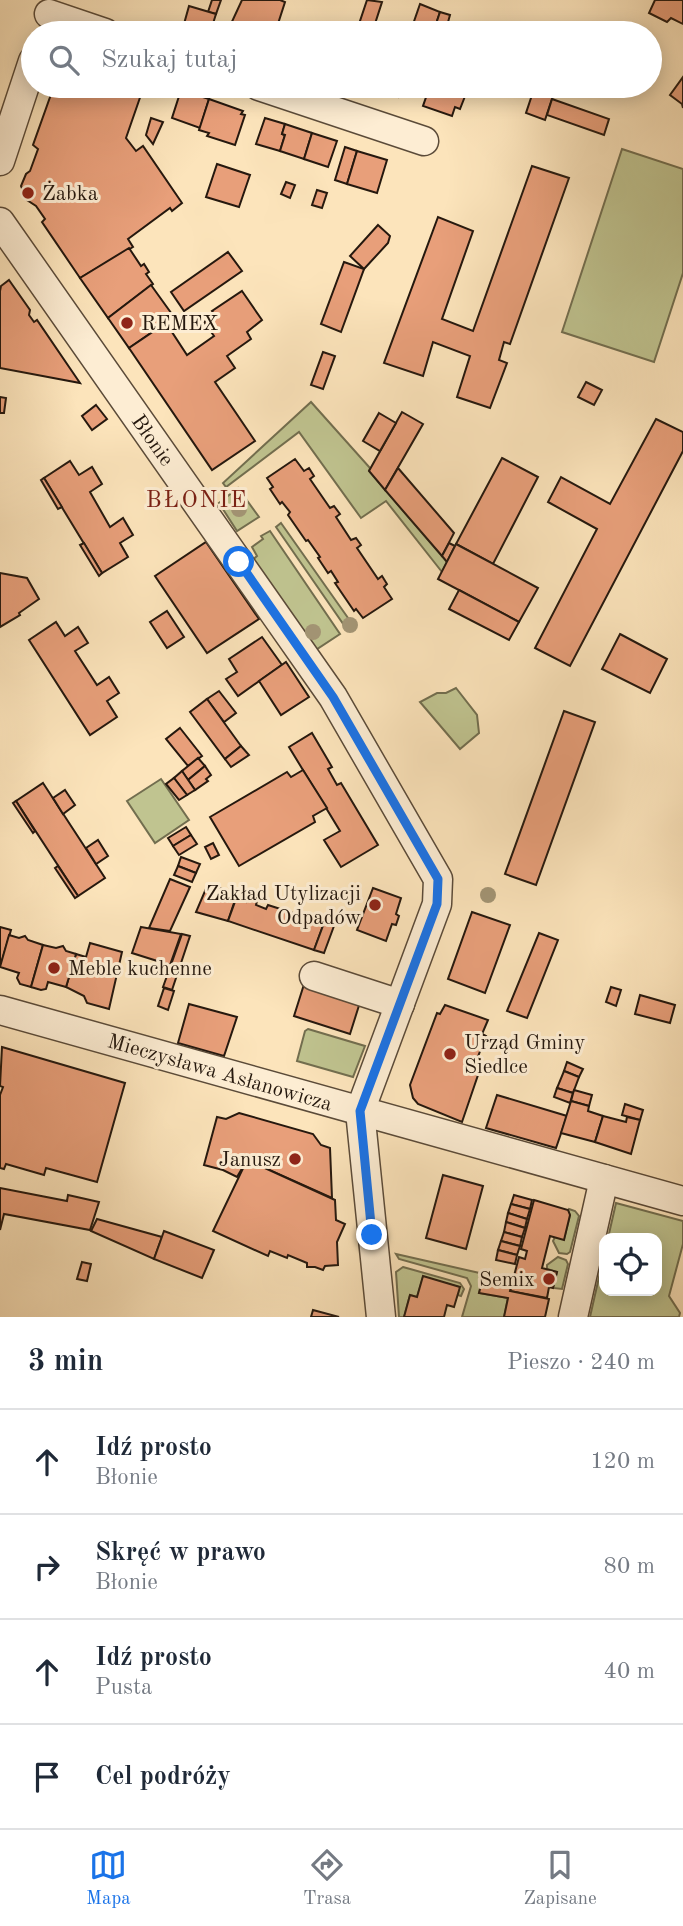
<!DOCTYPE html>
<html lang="pl">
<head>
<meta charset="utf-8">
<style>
	:root { --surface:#fff; --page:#f2f2f3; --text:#1f2937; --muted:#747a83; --line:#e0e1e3; --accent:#1a73e8 }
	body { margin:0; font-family:"Old Standard TT",serif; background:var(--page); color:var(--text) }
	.controls { position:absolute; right:21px; bottom:21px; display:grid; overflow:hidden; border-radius:14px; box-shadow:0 4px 18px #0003 }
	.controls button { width:63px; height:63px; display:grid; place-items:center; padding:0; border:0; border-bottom:2px solid var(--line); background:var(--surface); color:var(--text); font:35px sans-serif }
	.stop { position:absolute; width:21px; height:21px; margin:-16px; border:5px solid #1a73e8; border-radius:50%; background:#fff }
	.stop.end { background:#1a73e8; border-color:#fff; box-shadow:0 2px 7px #0008 }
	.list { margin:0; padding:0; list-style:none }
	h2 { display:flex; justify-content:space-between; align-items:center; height:91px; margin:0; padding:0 28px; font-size:30px }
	h2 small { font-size:23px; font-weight:400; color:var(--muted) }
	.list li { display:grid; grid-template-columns:46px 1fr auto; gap:21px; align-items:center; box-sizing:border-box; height:105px; padding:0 28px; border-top:2px solid var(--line) }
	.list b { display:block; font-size:26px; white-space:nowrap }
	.list p { margin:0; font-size:23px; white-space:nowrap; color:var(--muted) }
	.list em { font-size:23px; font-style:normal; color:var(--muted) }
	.icon { flex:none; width:38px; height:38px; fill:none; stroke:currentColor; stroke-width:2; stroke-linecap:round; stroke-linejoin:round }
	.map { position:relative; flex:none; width:683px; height:1317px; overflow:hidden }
	.search { position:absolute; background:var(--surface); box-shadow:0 4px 18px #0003; left:21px; right:21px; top:21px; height:77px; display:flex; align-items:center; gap:18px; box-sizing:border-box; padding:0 24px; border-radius:38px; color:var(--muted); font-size:26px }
	.sheet { height:511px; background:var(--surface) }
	nav { display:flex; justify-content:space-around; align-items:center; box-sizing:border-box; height:98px; border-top:2px solid var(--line); background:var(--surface); font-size:19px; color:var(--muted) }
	nav a { display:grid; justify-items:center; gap:4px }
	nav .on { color:var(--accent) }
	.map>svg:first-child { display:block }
	.green { fill:#c0c490; stroke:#726e4f; stroke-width:2 }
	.building { fill:#e89f7a; stroke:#25180e; stroke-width:2 }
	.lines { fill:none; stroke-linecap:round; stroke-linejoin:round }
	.minor-casing { stroke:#5b4b39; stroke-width:31 }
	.minor { stroke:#fdedd3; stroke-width:28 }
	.tree { fill:#a39575 }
	.route { stroke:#1a73e8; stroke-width:9 }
	.poi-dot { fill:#8f2418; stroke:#fdedd3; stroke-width:2.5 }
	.labels { text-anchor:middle; stroke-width:6; stroke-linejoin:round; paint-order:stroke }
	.poi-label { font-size:21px; fill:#25180e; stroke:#fdedd3; text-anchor:start }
	.street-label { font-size:21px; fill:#25180e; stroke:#fdedd3 }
	.neighbourhood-label { font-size:23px; letter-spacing:2px; fill:#7a1f14; stroke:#fdedd3 }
</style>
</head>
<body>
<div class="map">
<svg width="683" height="1317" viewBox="0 0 683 1317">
	<rect width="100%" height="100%" fill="#fce4bb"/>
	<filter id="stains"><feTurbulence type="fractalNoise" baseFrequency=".00286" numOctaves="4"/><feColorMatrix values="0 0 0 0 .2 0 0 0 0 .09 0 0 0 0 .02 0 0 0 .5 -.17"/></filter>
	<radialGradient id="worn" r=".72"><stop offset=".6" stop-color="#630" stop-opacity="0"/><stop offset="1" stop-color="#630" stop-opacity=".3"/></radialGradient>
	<!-- green -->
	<g class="green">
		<path d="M622,149L683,169V273L654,362L562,332Z"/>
		<path d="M311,402L370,468L369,471L447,562L442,572L386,501L361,518L299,432L226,487L223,483Z"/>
		<path d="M238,488L259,517L237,531L219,503Z"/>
		<path d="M281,523L353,625L346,628L276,527Z"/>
		<path d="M270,531L340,634L311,653L250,562L257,556L252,547L263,539L261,536Z"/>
		<path d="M456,688L477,715L479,733L460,749L420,702L437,693H446Z"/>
		<path d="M161,779L189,820L155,843L127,801Z"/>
		<path d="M308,1029L365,1046L353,1077L297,1061L305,1031Z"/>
		<path d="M616,1203L683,1221V1244L669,1296L680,1313L679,1317H590L604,1255V1291H657V1238H608Z"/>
		<path d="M569,1209L575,1211L579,1216L570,1252L567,1254L559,1253L553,1241L555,1237L564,1239L570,1215L568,1210Z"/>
		<path d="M396,1254L484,1274L479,1293L508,1298L504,1317H462L471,1286L467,1278L399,1259Z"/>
		<path d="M558,1257L566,1260L568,1264L562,1289L553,1288L557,1272L547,1269V1265Z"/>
		<path d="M403,1267L460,1283L464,1289L461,1296L458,1295L459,1287L423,1277L417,1297L410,1295L404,1317H399L396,1272Z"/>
	</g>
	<!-- building -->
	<g class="building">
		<path d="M212,0H221L216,14L208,12Z"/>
		<path d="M242,0H280L285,2L275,33H237V30L229,28Z"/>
		<path d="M367,0L382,2L372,33L357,30Z"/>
		<path d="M655,0H683V24L671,18L667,22L649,13Z"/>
		<path d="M420,4L440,12L433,33H410Z"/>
		<path d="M189,6L216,14L210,33L201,30L200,33H190L192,27L184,24Z"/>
		<path d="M440,12L450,15L445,33H433Z"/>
		<path d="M683,77V108L682,104L670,95Z"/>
		<path d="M54,86H144L126,138L136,151L143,146L182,203L172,211L170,208L128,239L133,247L80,278L42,222L45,219L36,206L27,200L21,186L26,174L30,171L38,149L33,145Z"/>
		<path d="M375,86H402L398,97L384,92L385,89Z"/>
		<path d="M430,86H469L460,109L455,107L452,116L423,106Z"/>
		<path d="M535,86L556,87L545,120L526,113Z"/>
		<path d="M181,90L209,99L200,128L172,118Z"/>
		<path d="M209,99L243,111L241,114L245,115L235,145L207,136L209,133L199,130Z"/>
		<path d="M552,99L609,119L604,135L547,115Z"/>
		<path d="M151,118L163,122L153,144L146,135Z"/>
		<path d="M265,118L285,124L282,134L285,135L280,151L256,144Z"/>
		<path d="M285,124L312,133L304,159L280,151L285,135L282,134Z"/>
		<path d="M312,133L337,141L328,167L304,159Z"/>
		<path d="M345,147L357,151L347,184L335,180Z"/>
		<path d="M357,151L387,160L377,193L347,184Z"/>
		<path d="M217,164L250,175L239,207L206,197Z"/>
		<path d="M532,166L569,178L510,344L504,342L499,360L507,363L490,408L457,397L470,356L433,342L423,376L384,363L438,217L473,231L442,319L473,331Z"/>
		<path d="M286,182L295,185L290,198L281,194Z"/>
		<path d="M317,190L327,193L322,208L312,205Z"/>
		<path d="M378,225L390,236L388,243L364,269L350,256Z"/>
		<path d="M129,248L141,266L144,264L149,272L146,274L153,284L108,318L80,278Z"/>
		<path d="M228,252L242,271L184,311L171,292Z"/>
		<path d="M344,262L364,269L341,332L321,324Z"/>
		<path d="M9,280L30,310L29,315L34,322L37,320L80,383L0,368V291L1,286Z"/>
		<path d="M151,285L174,317L129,348L108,318Z"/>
		<path d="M242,291L262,320L247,332L251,339L227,356L235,368L215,382L255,441L212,470L129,348L166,323L187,355L214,336L204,322L215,315L212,311Z"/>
		<path d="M323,352L335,356L323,389L311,385Z"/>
		<path d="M586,382L602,390L594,405L578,397Z"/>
		<path d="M0,397L6,398L4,413H0Z"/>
		<path d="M96,405L107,419L92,430L82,416Z"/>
		<path d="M402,412L423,424L385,490L369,471Z"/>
		<path d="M379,413L396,423L380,451L363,441Z"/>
		<path d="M656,419L683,432V451L570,666L535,648L597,529L548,502L561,477L610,504Z"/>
		<path d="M502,458L538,477L493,564L456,544Z"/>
		<path d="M295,459L304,471L309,468L314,476L310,479L330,508L334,506L340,514L336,517L351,540L356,538L361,545L357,548L378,579L382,576L387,584L384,587L392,599L363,618L356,609L354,611L335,583L338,582L331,571L328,573L318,558L320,557L308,540L306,541L288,515L290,512L282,502L280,504L270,489L273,487L267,478Z"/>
		<path d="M70,461L79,475L92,467L102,484L90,492L110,527L123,518L133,535L120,543L128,557L102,573L44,478Z"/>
		<path d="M398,468L454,533L442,556L385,490Z"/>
		<path d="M44,478L62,507L58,509L41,480Z"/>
		<path d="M206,542L259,619L207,653L155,576Z"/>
		<path d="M84,543L102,573L99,576L80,545Z"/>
		<path d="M449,543L455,546L447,562L442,556Z"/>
		<path d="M456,544L538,588L519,622L438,579Z"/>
		<path d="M0,573L27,578L39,599L19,613L20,615L0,627Z"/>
		<path d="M459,590L519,622L509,640L449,609Z"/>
		<path d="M167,611L184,637L167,648L150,622Z"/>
		<path d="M56,622L65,636L78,627L88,643L75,651L97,685L109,677L119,693L107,701L117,717L90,735L29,640Z"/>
		<path d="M620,634L667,659L650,693L602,669Z"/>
		<path d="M262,637L282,665L238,696L226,679L237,672L229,659Z"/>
		<path d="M286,662L309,697L281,715L259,681Z"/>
		<path d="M219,691L236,713L224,722L207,699Z"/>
		<path d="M207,699L241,746L225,759L190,712Z"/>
		<path d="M564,711L595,722L536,885L505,874Z"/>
		<path d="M180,728L202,756L188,766L166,739Z"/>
		<path d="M312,733L332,767L328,769L337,785L341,783L378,845L341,867L324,840L340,831L289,747Z"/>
		<path d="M241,746L249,755L231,767L225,759Z"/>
		<path d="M198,758L205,766L188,780L182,771Z"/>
		<path d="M205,766L211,775L206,779L208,781L195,790L188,780Z"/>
		<path d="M303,770L327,808L313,816L315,822L239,866L210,817L287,772L291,777Z"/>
		<path d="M182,771L195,790L187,795L174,778Z"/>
		<path d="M174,778L187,795L179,800L166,784Z"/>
		<path d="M43,783L105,878L78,896L16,801Z"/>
		<path d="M65,790L75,805L63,814L53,798Z"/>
		<path d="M16,801L35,831L33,833L13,803Z"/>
		<path d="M186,827L191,835L173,846L168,838Z"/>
		<path d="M191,835L197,844L179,855L173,846Z"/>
		<path d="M98,840L108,856L96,864L86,848Z"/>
		<path d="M213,843L219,855L211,859L205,847Z"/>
		<path d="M181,857L200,864L196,873L178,866Z"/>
		<path d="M58,866L78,896L75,898L55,868Z"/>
		<path d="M178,866L196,873L192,882L174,875Z"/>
		<path d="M170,879L190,887L170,931L149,928Z"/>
		<path d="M208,884L237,894L228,921L196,912Z"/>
		<path d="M373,888L401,898L396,914L399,916L396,925L392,924L386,941L357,930Z"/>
		<path d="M248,898L257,901L256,905L266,909L268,905L324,923L314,950L228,921L236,899L246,902Z"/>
		<path d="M472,912L510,925L485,993L448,979Z"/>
		<path d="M324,923L334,926L324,953L314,950Z"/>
		<path d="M0,927L11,930L1,964H0Z"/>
		<path d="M141,927L181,934L170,965L132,953Z"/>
		<path d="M539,933L558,940L527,1018L507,1011Z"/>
		<path d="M182,934L190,936L172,990L163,987Z"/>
		<path d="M9,935L19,938L25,936L28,940L43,945L31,987L20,984L17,978L19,973L0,967Z"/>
		<path d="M90,943L122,952L109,1009L87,1003L84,996L66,987L76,954L86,957Z"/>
		<path d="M43,945L56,948L63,946L66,951L76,954L66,987L48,982L46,989L41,990L31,987Z"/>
		<path d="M306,978L362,996L350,1034L294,1016Z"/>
		<path d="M611,987L621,990L616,1006L606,1002Z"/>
		<path d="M164,988L174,991L168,1010L158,1006Z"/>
		<path d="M640,995L675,1005L670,1023L635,1014Z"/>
		<path d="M189,1004L237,1017L224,1056L178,1043Z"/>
		<path d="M445,1005L488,1020L482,1034L486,1036L472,1072L478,1075L462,1122L418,1104L413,1098L410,1085L437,1013L440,1014Z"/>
		<path d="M2,1047L125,1083L97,1182L46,1168L44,1175L6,1164L4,1169L0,1168V1095L3,1087L0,1086Z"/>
		<path d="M567,1062L583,1069L579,1077L564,1071Z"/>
		<path d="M564,1071L579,1077L573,1093L557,1088Z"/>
		<path d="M557,1088L573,1093L570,1103L554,1097Z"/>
		<path d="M574,1090L592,1095L589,1106L571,1101Z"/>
		<path d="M497,1095L567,1116L556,1148L486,1128Z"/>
		<path d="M571,1101L589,1106L588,1111L603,1116L595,1142L561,1133Z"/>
		<path d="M625,1104L643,1110L640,1120L622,1115Z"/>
		<path d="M239,1113L313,1134L321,1145L330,1148L332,1198L247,1160L237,1177L223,1170L204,1165L217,1117L226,1119Z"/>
		<path d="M603,1116L626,1122L627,1117L640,1120L631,1154L595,1142Z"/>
		<path d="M247,1160L335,1200L336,1220L345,1224L337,1242L338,1265L325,1266L323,1270L315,1267H307V1263L288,1255L287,1258L270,1251L268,1256L213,1231Z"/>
		<path d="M443,1175L483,1186L466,1249L426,1238Z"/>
		<path d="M0,1188L67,1201L68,1195L99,1202L90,1230L4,1214L0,1230Z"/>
		<path d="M514,1195L532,1200L530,1209L511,1204Z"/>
		<path d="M534,1200L568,1210L570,1215L564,1240L550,1236L542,1268L557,1272L553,1288L549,1287L547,1298L510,1291L519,1257L525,1259L527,1251L521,1249Z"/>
		<path d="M511,1204L530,1209L527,1219L508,1213Z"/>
		<path d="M508,1213L527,1219L525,1228L506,1222Z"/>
		<path d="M97,1219L162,1237L154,1259L91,1231Z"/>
		<path d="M506,1222L525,1228L522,1237L504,1232Z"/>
		<path d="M164,1231L214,1250L202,1278L154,1259Z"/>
		<path d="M504,1232L522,1237L520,1246L501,1241Z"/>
		<path d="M501,1241L520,1246L517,1255L498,1250Z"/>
		<path d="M498,1250L517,1255L515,1264L496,1260Z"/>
		<path d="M82,1262L91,1264L87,1281L77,1279Z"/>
		<path d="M484,1274L513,1279L510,1291L549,1299L545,1317H504L508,1298L479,1293Z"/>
		<path d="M423,1276L460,1287L454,1307L447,1305L444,1317H404L410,1295L417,1297Z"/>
		<path d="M313,1310L339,1317H311Z"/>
	</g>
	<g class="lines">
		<defs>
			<g id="minor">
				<path d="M49,14L105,33"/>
				<path d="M259,86L424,141"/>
				<path d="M0,161L33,61"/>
				<path d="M0,222L333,697L438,879L437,904L360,1111L381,1317"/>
				<path d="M314,976L400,1004"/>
				<path d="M0,1010L683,1201"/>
				<path d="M573,1317L604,1179"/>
			</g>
		</defs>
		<!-- minor casing -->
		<use href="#minor" class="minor-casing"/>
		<!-- minor -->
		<use href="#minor" class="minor"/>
	</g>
	<!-- trees -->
	<g class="tree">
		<circle cx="239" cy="509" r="8"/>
		<circle cx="350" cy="625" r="8"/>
		<circle cx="313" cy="632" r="8"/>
		<circle cx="488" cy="895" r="8"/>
	</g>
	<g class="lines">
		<!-- route -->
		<path class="route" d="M239,562L333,697L438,879L437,904L360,1111L372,1235"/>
	</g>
	<!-- markers -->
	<g class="poi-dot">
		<circle cx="28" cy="193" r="7"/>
		<circle cx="127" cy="323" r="7"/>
		<circle cx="375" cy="905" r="7"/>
		<circle cx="54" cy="968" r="7"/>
		<circle cx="450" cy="1054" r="7"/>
		<circle cx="295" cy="1159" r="7"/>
		<circle cx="549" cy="1279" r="7"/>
	</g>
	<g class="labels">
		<!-- poi labels -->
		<g class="poi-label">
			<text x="42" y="200">Żabka</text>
			<text x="141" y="330">REMEX</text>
			<text x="361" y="900" text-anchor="end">Zakład Utylizacji<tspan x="361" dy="24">Odpadów</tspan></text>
			<text x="68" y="975">Meble kuchenne</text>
			<text x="464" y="1049">Urząd Gminy<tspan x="464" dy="24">Siedlce</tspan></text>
			<text x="281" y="1166" text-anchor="end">Janusz</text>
			<text x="535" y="1286" text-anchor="end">Semix</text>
		</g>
		<!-- street labels -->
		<g class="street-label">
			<text transform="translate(153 440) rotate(55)" y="7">Błonie</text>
			<text transform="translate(220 1072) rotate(16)" y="7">Mieczysława Asłanowicza</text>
		</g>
		<!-- neighbourhood labels -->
		<g class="neighbourhood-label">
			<text x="197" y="507">BŁONIE</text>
		</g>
	</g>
	<rect width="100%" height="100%" filter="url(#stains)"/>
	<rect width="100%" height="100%" fill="url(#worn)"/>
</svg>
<div class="controls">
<button><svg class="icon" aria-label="locate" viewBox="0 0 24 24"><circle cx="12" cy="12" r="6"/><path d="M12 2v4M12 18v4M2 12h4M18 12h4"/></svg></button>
</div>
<div class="stop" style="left:239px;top:562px"></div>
<div class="stop end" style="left:372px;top:1235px"></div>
<div class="search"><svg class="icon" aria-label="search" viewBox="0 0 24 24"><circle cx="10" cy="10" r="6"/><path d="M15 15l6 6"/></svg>Szukaj tutaj</div>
</div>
<section class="sheet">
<h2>3 min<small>Pieszo · 240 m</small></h2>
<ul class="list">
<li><svg class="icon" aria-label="ahead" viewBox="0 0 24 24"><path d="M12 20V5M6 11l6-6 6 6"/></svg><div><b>Idź prosto</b><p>Błonie</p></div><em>120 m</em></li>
<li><svg class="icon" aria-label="right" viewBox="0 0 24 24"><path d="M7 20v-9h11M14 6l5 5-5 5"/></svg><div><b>Skręć w prawo</b><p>Błonie</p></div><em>80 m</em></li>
<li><svg class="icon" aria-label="ahead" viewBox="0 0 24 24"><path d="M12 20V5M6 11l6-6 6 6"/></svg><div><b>Idź prosto</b><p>Pusta</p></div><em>40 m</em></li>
<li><svg class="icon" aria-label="arrive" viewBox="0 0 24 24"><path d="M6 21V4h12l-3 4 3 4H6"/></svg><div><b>Cel podróży</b></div></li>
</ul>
</section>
<nav>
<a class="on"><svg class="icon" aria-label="map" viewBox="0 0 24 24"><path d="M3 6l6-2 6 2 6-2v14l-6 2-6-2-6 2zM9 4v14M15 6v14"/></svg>Mapa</a>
<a><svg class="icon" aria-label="directions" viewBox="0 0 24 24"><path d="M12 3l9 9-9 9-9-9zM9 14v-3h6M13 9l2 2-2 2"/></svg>Trasa</a>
<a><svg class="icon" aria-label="saved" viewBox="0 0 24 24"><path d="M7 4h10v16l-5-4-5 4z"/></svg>Zapisane</a>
</nav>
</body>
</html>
